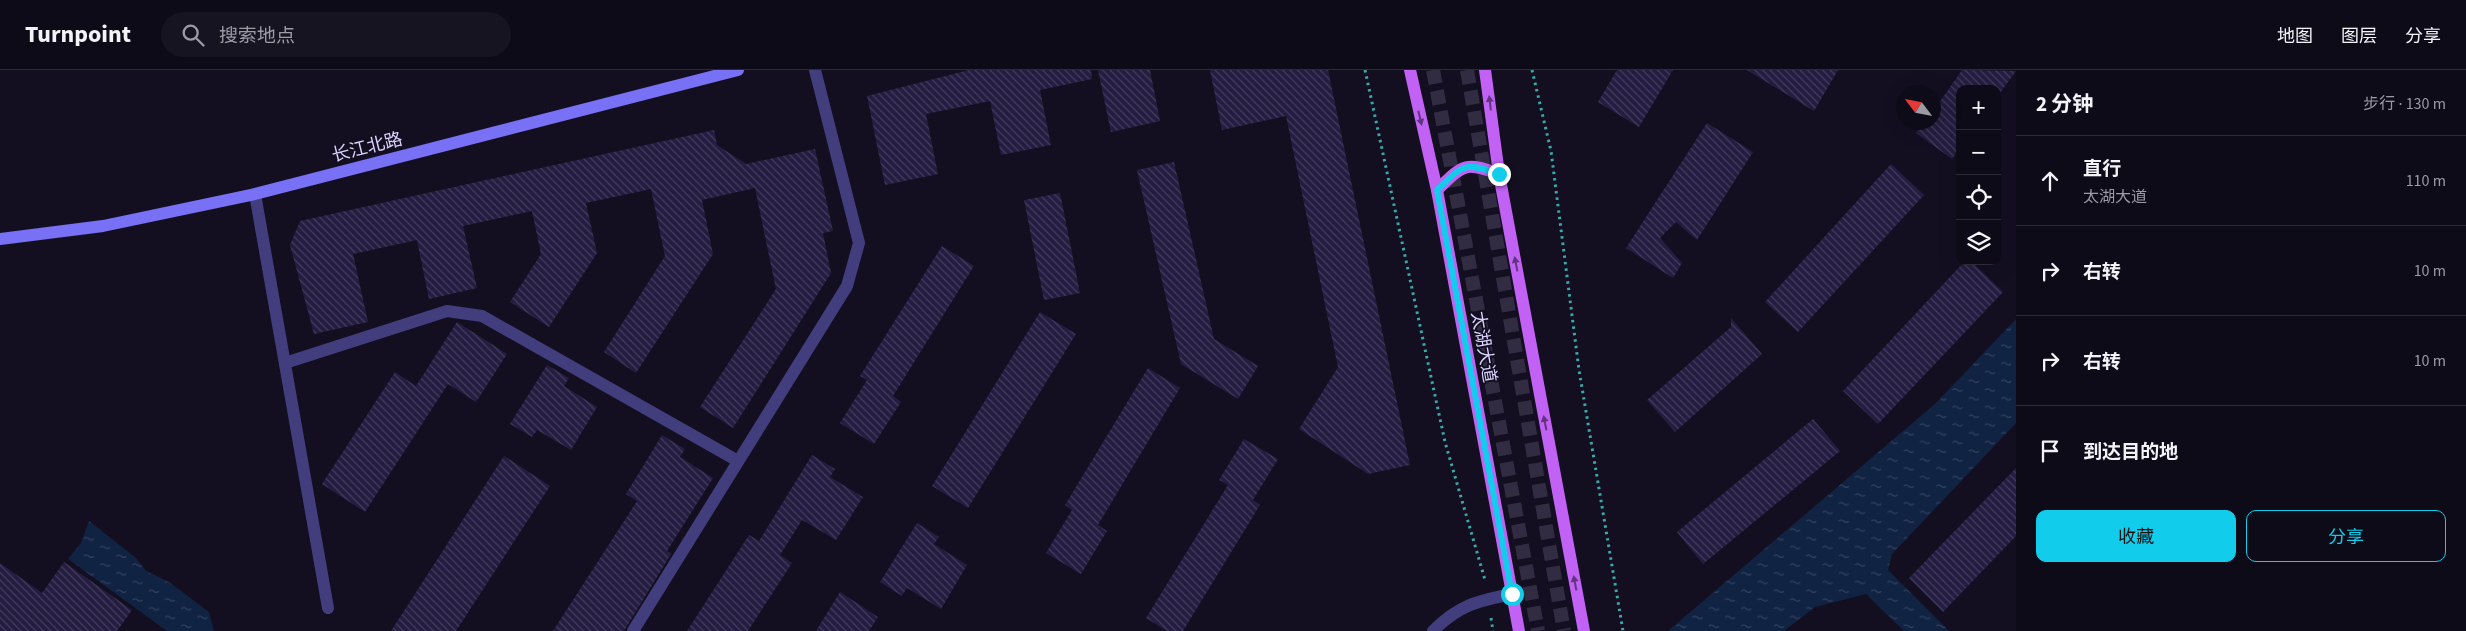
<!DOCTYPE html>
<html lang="zh">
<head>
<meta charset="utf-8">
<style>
	:root { --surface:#0e0b19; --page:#171422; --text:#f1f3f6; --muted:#9b9ba2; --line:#2e2b38; --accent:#11ccea }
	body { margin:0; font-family:"Source Sans 3","Noto Sans SC",sans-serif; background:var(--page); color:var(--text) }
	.controls { position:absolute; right:15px; top:15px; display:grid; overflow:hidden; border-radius:10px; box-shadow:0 5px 20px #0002 }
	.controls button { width:45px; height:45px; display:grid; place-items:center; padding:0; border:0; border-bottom:1px solid var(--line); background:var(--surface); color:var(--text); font:25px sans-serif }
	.compass { position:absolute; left:1896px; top:15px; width:45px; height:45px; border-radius:50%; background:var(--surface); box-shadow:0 5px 20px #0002; rotate:302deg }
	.stop { position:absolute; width:15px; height:15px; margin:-11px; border:4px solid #11ccea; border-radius:50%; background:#fff }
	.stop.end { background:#11ccea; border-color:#fff; box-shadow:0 1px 5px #0008 }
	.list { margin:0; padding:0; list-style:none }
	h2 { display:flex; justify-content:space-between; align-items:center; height:65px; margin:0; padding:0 20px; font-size:21px }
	h2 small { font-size:16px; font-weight:400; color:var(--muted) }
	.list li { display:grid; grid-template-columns:32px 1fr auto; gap:15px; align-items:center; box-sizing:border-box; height:90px; padding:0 20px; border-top:1px solid var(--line) }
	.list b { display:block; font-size:19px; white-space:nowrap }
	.list p { margin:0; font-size:16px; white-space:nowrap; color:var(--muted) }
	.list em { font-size:16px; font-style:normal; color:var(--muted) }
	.actions { display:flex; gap:10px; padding:15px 20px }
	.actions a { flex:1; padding:11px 0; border:1px solid var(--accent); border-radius:10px; text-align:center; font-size:18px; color:var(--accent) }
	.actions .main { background:var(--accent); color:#111 }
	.icon { flex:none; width:28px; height:28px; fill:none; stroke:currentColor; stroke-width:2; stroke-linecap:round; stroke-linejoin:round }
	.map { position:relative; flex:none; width:2016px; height:561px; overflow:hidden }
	header { display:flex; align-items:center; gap:30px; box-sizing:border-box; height:70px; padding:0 25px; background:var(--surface); border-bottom:1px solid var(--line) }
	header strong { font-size:24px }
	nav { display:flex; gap:28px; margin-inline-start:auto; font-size:18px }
	.search { width:350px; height:45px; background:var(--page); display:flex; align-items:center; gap:12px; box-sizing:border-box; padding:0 18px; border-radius:28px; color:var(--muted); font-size:19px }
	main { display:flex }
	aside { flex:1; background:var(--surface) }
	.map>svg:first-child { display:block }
	.water { fill:url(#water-ripples) }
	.building { fill:url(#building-back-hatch) }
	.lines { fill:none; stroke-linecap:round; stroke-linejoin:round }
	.trunk-tunnel { stroke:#312c42; stroke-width:14; stroke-dasharray:14 7; stroke-linecap:butt }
	.path { stroke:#37aba9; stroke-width:3; stroke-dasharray:2.5 4; stroke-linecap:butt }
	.service { stroke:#423e7d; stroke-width:12 }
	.secondary { stroke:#7971f5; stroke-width:12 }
	.primary { stroke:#c262f4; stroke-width:12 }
	.oneway { fill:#623480 }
	.route { stroke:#11ccea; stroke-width:6 }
	.labels { text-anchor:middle; stroke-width:4; stroke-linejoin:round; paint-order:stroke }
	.street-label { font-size:18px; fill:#d9d3fc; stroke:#130f21 }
</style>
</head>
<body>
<header>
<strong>Turnpoint</strong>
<div class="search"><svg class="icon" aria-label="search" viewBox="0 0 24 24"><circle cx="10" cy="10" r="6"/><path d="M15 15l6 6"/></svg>搜索地点</div>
<nav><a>地图</a><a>图层</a><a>分享</a></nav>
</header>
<main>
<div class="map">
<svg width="2016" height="561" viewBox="0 0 2016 561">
	<defs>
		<pattern id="water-ripples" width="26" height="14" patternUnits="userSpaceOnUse" patternTransform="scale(1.25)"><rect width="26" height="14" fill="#112343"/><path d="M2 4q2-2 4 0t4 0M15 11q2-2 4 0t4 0" fill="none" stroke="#33425f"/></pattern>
		<pattern id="building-back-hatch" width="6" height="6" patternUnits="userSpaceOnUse" patternTransform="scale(1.25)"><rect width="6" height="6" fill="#251d41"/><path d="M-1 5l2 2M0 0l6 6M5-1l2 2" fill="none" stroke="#443d5d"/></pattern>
	</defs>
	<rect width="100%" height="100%" fill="#130f21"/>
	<!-- water -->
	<g class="water">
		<path d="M2016,249V353L1892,484L1888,500L1949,561H1904L1866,524L1815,537L1784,561H1668L1935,334Z"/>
		<path d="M89,451L136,488L146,501L169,512L209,542L214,561H167L68,489L81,473Z"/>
	</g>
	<!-- building -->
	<g class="building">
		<path d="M969,0H1091L1092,9L1040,20L1051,75L1001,85L990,31L926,44L938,104L885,115L867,26Z"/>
		<path d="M1098,0H1150L1160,51L1111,62Z"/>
		<path d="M1210,0H1328L1410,395L1368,404L1299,359L1338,297L1286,46L1222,60Z"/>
		<path d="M1617,0H1673L1639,57L1598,32Z"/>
		<path d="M1747,0H1838L1814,41Z"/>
		<path d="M1962,0L2016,1L1997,27V19H1960V78L1952,89L1916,63L1924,52H1934V40Z"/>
		<path d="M1707,53L1753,82L1697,170L1676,152L1660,168L1682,193L1673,208L1626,178Z"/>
		<path d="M714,60L717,75L746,94L815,79L833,161L823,163L831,203L733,358L700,337L776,219L755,118L702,130L713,184L636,303L604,282L665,186L651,119L586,133L597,183L549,257L510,232L541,184L532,141L463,156L477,218L429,229L417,170L353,184L368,252L314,264L290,175L300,151Z"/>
		<path d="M1174,92L1214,269L1258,296L1238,329L1181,294L1137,100Z"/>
		<path d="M1891,94L1924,125L1798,262L1765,232Z"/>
		<path d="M1060,123L1080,223L1044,230L1024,130Z"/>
		<path d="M942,176L974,196L893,326L901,332L874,374L840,353L867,310L860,306Z"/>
		<path d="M1965,191H1971L2003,222L1878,354L1843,321Z"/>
		<path d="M1040,242L1076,264L968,438L932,416Z"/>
		<path d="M1731,248L1762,284L1675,362L1647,330L1731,257Z"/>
		<path d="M457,252L507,284L476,332L448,314L365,442L322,414L395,302L416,316Z"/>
		<path d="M547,295L569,308L564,316L597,337L571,380L537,360L532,367L510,354Z"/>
		<path d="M1148,298L1180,318L1098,455L1107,461L1081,504L1046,483L1072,440L1065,435Z"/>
		<path d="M1813,349L1840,381L1703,494L1677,462Z"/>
		<path d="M662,365L685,379L680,387L713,408L667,481L671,484L624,561H553L637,431L626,424Z"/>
		<path d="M1244,369L1278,389L1253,430L1260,435L1183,561H1167L1146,548L1228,415L1219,410Z"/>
		<path d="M812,385L835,399L830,407L863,427L836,470L802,450L780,485L792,493L748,561H687L749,465L759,471Z"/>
		<path d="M504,386L550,416L456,561H391Z"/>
		<path d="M2016,398V466L1943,542L1909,508Z"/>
		<path d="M917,453L939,467L934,474L967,495L941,539L907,518L902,526L880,512Z"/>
		<path d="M64,492L132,540L117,561H0V493L42,523Z"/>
		<path d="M840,522L878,547L869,561H816Z"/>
	</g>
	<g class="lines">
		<!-- trunk-tunnel -->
		<g class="trunk-tunnel">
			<path d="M1433,0L1538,561"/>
			<path d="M1467,0L1564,561"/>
		</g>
		<!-- path -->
		<g class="path">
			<path d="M1365,0L1445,372L1485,510"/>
			<path d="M1532,0L1551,81L1579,300L1623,561"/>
			<path d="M1491,548L1493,561"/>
		</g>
		<!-- service -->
		<g class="service">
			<path d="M255,124L328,538"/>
			<path d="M285,293L447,241L482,246L738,391"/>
			<path d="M633,561L847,216L859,173L815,0"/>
			<path d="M1433,561C1459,535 1477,531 1512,524"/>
		</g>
		<!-- secondary -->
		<path class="secondary" d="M0,169L103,156L255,124L738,0"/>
		<!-- primary -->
		<g class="primary">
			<path d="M1410,0L1437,120L1519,561"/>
			<path d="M1485,0L1499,104L1584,561"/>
			<path d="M1437,120C1463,95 1464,91 1499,104"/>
		</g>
	</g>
	<!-- one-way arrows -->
	<defs><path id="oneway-solid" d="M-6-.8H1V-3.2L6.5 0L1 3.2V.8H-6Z" transform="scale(1.25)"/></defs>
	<g class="oneway">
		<use href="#oneway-solid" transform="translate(1490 33) rotate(-97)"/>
		<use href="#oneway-solid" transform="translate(1420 48) rotate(77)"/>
		<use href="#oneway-solid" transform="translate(1516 194) rotate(-101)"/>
		<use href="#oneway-solid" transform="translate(1545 353) rotate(-101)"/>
		<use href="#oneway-solid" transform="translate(1575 513) rotate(-101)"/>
	</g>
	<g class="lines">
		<!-- route -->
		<path class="route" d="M1499,104C1464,91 1463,95 1437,120L1512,524"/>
	</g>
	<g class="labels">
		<!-- street labels -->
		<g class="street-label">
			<text transform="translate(367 77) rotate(-14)" y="6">长江北路</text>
			<text transform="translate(1484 277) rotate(80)" y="6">太湖大道</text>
		</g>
	</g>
</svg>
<div class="controls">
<button>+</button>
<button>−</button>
<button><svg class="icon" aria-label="locate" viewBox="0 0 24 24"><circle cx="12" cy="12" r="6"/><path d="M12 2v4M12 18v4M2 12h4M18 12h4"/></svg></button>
<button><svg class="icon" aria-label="layers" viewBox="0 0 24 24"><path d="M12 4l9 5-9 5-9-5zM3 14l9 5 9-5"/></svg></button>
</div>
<svg class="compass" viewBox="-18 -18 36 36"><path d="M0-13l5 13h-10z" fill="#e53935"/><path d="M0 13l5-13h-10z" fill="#9b9ba2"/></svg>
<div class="stop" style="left:1512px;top:524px"></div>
<div class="stop end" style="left:1499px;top:104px"></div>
</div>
<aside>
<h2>2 分钟<small>步行 · 130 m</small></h2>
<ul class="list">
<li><svg class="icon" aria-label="ahead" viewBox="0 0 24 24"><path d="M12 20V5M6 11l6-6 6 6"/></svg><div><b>直行</b><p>太湖大道</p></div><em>110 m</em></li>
<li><svg class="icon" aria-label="right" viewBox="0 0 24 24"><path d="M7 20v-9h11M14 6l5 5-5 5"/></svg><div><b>右转</b></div><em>10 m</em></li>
<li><svg class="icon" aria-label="right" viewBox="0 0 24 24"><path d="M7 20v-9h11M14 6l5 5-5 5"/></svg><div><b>右转</b></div><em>10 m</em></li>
<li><svg class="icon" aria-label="arrive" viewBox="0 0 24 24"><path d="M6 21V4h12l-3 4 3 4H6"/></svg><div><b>到达目的地</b></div></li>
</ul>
<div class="actions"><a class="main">收藏</a><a>分享</a></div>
</aside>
</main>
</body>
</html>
